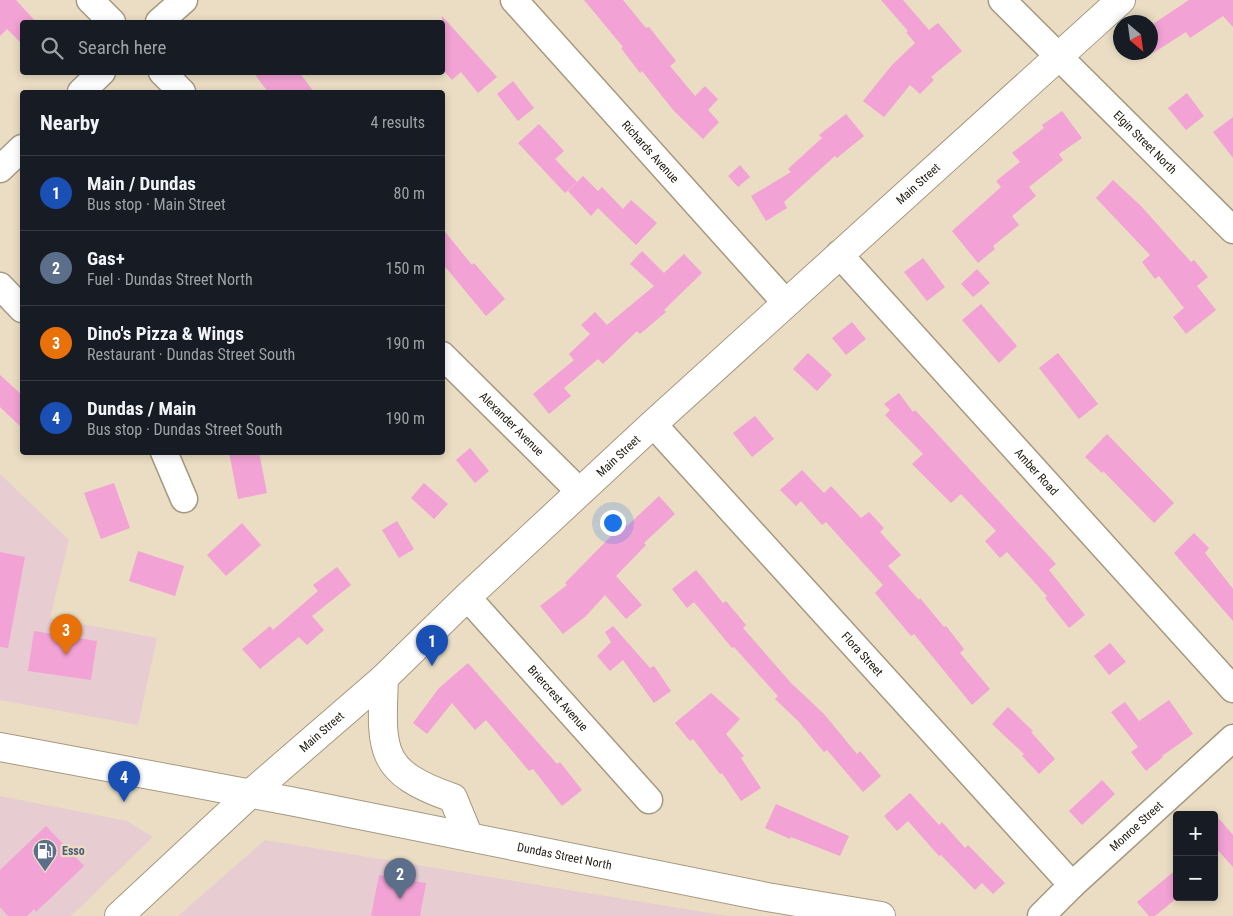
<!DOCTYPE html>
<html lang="en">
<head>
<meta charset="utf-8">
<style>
	:root { --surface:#171b24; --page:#242831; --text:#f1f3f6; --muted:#9ea1a6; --line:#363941; --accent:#b45309 }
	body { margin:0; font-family:"Roboto Condensed",sans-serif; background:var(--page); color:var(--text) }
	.controls { position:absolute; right:15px; bottom:15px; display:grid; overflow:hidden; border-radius:5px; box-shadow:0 2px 8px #0003 }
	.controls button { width:45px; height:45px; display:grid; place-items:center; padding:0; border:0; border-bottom:1px solid var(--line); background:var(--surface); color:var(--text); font:25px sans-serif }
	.compass { position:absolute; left:1113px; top:15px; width:45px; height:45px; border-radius:50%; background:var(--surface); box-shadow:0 2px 8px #0003; rotate:151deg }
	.you { position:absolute; left:612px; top:522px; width:18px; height:18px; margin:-12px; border:4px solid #fff; border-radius:50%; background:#1a73e8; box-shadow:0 0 0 8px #1a73e833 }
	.badge { display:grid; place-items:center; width:32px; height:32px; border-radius:50%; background:var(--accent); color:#fff; font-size:16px; font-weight:700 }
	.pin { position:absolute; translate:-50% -41px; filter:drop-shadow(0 1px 2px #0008) }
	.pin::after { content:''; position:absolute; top:26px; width:18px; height:15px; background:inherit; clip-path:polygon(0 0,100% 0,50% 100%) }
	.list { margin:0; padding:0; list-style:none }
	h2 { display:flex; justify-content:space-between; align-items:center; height:65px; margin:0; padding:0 20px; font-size:21px }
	h2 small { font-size:16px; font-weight:400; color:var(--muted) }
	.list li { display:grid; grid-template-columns:32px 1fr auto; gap:15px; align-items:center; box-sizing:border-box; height:75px; padding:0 20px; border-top:1px solid var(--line) }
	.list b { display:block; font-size:19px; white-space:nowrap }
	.list p { margin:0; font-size:16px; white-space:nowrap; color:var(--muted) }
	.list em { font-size:16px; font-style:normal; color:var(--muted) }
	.icon { flex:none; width:28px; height:28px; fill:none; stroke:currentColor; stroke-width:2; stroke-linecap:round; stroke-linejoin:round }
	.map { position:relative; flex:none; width:1233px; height:916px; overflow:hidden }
	.search { position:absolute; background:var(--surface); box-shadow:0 2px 8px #0003; left:20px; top:20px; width:425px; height:55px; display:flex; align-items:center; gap:12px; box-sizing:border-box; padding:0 18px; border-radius:5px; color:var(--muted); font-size:19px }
	.panel { position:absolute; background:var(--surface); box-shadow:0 2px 8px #0003; left:20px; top:90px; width:425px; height:365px; border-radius:5px }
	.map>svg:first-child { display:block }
	.commercial { fill:#e7cdd2 }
	.building { fill:#f2a2d4 }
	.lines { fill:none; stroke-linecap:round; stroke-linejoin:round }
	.minor-casing { stroke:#a69981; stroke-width:29 }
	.major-casing { stroke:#a69981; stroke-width:30 }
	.minor { stroke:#fff; stroke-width:26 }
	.major { stroke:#fff; stroke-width:28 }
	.labels { text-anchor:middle; stroke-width:4.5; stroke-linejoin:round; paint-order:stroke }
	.street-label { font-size:12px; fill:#242016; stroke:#eaddc3 }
	.service-label { font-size:12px; font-weight:bold; fill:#4e5e75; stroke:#eaddc3; text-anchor:start }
</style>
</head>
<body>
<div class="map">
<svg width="1233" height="916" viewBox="0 0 1233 916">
	<rect width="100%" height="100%" fill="#eaddc3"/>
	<!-- commercial -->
	<g class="commercial">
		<path d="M0,474L69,540L50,618L157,638L138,725L0,700Z"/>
		<path d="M0,796L127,821L153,837L71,916H0Z"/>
		<path d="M265,840L728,916H178Z"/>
	</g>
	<!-- building -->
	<g class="building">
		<path d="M0,0H16L36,22H22V44L7,29L0,36Z"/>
		<path d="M584,0H623L646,28L649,27L676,61L670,66L695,96L705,86L718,99L708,110L719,122L703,139L674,111L642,71L640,73L621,48L623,47Z"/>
		<path d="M881,0H903L929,30L938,23L962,51L931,77L934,80L920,94L910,85L884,117L863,101L892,65L915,43L906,32L908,31Z"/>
		<path d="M1189,0H1233V27L1223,16L1190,38L1186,32L1150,55V26Z"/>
		<path d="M442,16L497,77L478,93L461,72L452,80L442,69Z"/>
		<path d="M253,72H299L314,92H268Z"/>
		<path d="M513,81L534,108L518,121L497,94Z"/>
		<path d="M1187,93L1204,116L1186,130L1168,108Z"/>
		<path d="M1062,111L1082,138L1059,154L1063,160L1029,187L1036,196L1012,216L1019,225L993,246L995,249L978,263L952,231L1001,187L996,181L1020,162L1012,153L1044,128L1042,125Z"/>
		<path d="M846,114L864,136L837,158L835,156L784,202L787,208L766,221L751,196L791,172L788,169L822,138L819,135Z"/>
		<path d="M1233,117V158L1213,132Z"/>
		<path d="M539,124L564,151L555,159L577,182L565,193L518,143Z"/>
		<path d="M740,165L750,177L738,187L728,176Z"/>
		<path d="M583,176L598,191L602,187L623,209L631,200L657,223L636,245L598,208L591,216L568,191Z"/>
		<path d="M1113,180L1141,206L1191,262L1194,260L1208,277L1197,286L1216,310L1186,334L1173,317L1184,308L1159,276L1155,279L1142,262L1150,255L1096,198Z"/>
		<path d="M442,228L472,265L474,263L505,299L486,316L442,263Z"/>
		<path d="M642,251L664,273L684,254L702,273L664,310L666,312L640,334L637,331L603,364L598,359L564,388L571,396L549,414L533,394L574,360L569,354L590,334L581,325L595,312L607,325L654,286L630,264Z"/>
		<path d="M923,258L945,287L927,301L904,272Z"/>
		<path d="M977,269L990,283L973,297L961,284Z"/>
		<path d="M981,304L1017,346L999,363L962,320Z"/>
		<path d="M852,322L866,339L846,355L832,338Z"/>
		<path d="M808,353L832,375L817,391L793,369Z"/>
		<path d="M1058,353L1098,404L1079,419L1039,368Z"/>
		<path d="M0,375L22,395V428L0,407Z"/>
		<path d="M899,393L913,412L915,410L930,426L1056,564L1049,570L1085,615L1069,628L1045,598L1047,596L1007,552L1000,558L985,541L996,531L961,494L951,503L912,464L923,454L885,415L890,410L884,404Z"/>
		<path d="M755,416L774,439L752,457L733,433Z"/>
		<path d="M1107,434L1174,503L1154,523L1103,471L1102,473L1085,457Z"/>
		<path d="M470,448L489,471L475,483L456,460Z"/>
		<path d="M229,452H259L267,493L238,499Z"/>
		<path d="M802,470L824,493L831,486L861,518L869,512L884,528L880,532L901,555L888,566L919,600L920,598L944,627L946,626L964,649L960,653L990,689L972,705L914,634L911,636L875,593L883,585L826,522L822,525L801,501L796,506L780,490Z"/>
		<path d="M114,483L130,528L101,539L84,493Z"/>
		<path d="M424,483L448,504L434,519L411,498Z"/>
		<path d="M659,496L675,514L644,543L646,545L616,576L642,605L626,619L605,595L586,616L563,634L540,606L567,585L565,583L624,523L627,526Z"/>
		<path d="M397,521L414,549L399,558L382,530Z"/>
		<path d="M242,523L261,545L226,576L207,555Z"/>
		<path d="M1194,533L1209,548L1205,553L1233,589V621L1174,553Z"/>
		<path d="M138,551L184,566L175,596L129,581Z"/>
		<path d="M0,552L25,557L8,648L0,647Z"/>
		<path d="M337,567L351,585L312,616L324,630L307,645L299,637L260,669L242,649L270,626L273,630L318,591L313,585Z"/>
		<path d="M696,570L723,603L726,601L746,625L743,628L791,683L824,714L857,754L860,751L881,776L863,792L827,750L824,752L799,722L775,699L778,696L734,647L732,648L694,602L687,608L672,589Z"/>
		<path d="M613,626L650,668L654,666L671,691L654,703L623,660L610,671L597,656L611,642L605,632Z"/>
		<path d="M34,631L97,641L91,680L28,671Z"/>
		<path d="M1110,643L1126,662L1109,675L1094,656Z"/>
		<path d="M468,663L557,764L560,762L582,790L562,806L533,769L529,771L486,720L475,730L452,703L427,734L413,723L439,688Z"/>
		<path d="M711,693L740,719L726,734L744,756L741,758L761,788L741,801L722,773L720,774L693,739L690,741L675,723Z"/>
		<path d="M1169,700L1193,734L1162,756L1163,757L1146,771L1131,752L1138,747L1111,712L1125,702L1139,721Z"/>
		<path d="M1008,707L1033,731L1031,732L1055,759L1039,774L1022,756L1024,754L992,724Z"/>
		<path d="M1102,780L1115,794L1082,825L1069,811Z"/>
		<path d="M910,793L939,825L942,822L965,848L968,845L1005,883L993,894L982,883L975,890L941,855L939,856L908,821L897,831L884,816Z"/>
		<path d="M776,804L849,836L840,856L791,837L790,839L765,828Z"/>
		<path d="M1214,813L1233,835V867L1214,846Z"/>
		<path d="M46,826L84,866L36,912L34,909L27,916H8L0,907V870Z"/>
		<path d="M1177,869V898L1155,916H1149L1137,902Z"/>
		<path d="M379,875L426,883L420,916H371Z"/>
	</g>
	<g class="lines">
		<defs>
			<g id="minor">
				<path d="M90,0L112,22"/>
				<path id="s1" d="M514,0L786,303"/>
				<path id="s2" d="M1002,0L1233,230"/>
				<path d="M159,22L184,0"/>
				<path d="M162,72L182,92"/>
				<path d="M81,92L102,72"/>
				<path d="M0,169L22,148"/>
				<path id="s3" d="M839,254L1233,689"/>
				<path d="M0,286L22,309"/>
				<path id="s4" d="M442,355L580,492"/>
				<path id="s5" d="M653,424L1072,885"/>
				<path d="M164,452L184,499"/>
				<path id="s6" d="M467,597L649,800"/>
				<path id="s7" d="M1041,916L1072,885L1233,738"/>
			</g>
			<g id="major">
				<path d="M384,678C381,751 378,772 453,798L469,837"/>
				<path id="s8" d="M0,747L295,802L767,897L881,916"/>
				<path id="s9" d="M119,916L250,794L384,678L467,597L653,424L1121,0"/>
			</g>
		</defs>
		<!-- minor casing -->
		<use href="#minor" class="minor-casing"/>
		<!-- major casing -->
		<use href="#major" class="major-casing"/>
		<!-- minor -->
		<use href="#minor" class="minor"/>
		<!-- major -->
		<use href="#major" class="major"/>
	</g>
	<!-- icons -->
	<defs>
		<symbol id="fuel-pin" viewBox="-11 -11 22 30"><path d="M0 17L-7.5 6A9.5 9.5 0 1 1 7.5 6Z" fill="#5c6f8a" stroke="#eaddc3"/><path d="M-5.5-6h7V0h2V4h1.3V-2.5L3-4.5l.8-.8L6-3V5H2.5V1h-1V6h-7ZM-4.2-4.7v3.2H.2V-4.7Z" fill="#fff"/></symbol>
	</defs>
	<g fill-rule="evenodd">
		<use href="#fuel-pin" x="31" y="837" width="28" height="38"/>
	</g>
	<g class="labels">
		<!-- street labels -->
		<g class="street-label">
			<text dy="4" stroke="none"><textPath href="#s2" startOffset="202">Elgin Street North</textPath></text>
			<text dy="4" stroke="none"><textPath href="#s1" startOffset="204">Richards Avenue</textPath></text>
			<text dy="4" stroke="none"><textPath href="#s9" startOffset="1084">Main Street</textPath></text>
			<text dy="4" stroke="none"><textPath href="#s4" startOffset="98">Alexander Avenue</textPath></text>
			<text dy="4" stroke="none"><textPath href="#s9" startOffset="679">Main Street</textPath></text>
			<text dy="4" stroke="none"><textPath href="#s3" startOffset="294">Amber Road</textPath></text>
			<text dy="4" stroke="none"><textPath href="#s5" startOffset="311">Flora Street</textPath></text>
			<text dy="4" stroke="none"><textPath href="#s6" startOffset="136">Briercrest Avenue</textPath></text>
			<text dy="4" stroke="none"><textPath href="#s9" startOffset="274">Main Street</textPath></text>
			<text dy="4" stroke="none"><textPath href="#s7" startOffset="131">Monroe Street</textPath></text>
			<text dy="4" stroke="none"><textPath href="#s8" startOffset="575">Dundas Street North</textPath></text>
		</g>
		<!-- service labels -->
		<g class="service-label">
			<text x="62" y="855">Esso</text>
		</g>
	</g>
</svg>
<div class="controls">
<button>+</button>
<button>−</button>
</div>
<svg class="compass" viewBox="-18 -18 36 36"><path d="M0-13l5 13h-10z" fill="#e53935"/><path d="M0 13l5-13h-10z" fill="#9ea1a6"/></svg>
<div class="you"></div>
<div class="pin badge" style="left:432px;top:666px;background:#1a4fb4">1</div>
<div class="pin badge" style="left:400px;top:899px;background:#5c6f8a">2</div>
<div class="pin badge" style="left:66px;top:655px;background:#e8710a">3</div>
<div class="pin badge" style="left:124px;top:802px;background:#1a4fb4">4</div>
<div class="search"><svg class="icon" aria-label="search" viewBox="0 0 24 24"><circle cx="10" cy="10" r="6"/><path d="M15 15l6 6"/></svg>Search here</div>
<section class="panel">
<h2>Nearby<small>4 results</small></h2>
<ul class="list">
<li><span class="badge" style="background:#1a4fb4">1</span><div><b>Main / Dundas</b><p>Bus stop · Main Street</p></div><em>80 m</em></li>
<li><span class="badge" style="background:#5c6f8a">2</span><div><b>Gas+</b><p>Fuel · Dundas Street North</p></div><em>150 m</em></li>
<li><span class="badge" style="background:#e8710a">3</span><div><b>Dino's Pizza &amp; Wings</b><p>Restaurant · Dundas Street South</p></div><em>190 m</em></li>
<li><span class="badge" style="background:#1a4fb4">4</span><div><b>Dundas / Main</b><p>Bus stop · Dundas Street South</p></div><em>190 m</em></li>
</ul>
</section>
</div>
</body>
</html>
